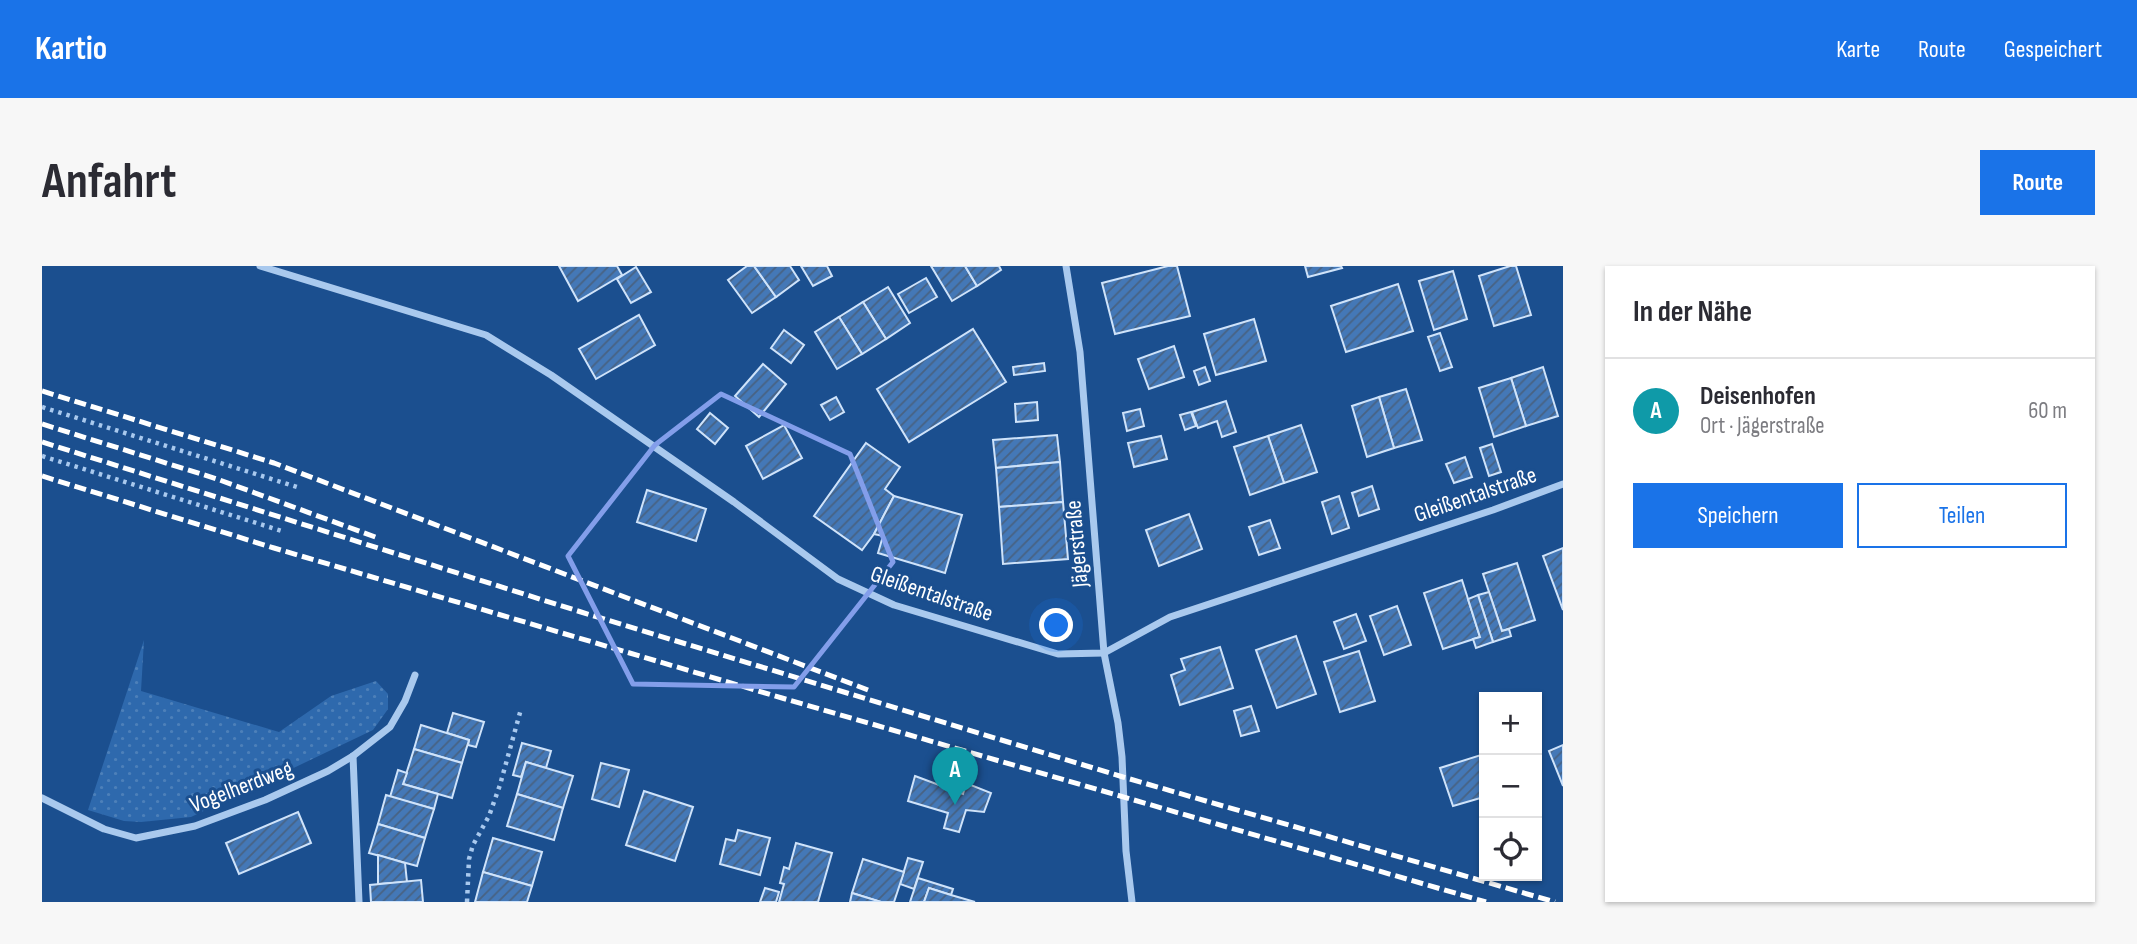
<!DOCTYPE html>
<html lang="de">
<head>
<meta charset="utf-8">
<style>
	:root { --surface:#fff; --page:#f7f7f7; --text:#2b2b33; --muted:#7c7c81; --line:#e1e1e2; --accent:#1a73e8 }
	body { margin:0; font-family:"Sofia Sans Condensed",sans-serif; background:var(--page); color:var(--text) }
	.controls { position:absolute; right:21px; bottom:21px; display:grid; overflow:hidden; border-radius:0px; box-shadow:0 2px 5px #0004 }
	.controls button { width:63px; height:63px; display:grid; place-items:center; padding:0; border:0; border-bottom:2px solid var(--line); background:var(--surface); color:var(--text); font:35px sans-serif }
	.you { position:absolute; left:1015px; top:360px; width:24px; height:24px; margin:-18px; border:5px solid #fff; border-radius:50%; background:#1a73e8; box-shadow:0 0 0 10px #1a73e833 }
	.badge { display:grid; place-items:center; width:46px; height:46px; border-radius:50%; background:var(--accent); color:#fff; font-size:23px; font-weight:700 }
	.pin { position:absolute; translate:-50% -58px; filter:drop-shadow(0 2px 4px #0008) }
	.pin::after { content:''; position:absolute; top:37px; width:24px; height:21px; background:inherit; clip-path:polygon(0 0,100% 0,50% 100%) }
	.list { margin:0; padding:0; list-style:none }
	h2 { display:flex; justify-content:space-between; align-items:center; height:91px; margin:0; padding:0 28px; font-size:30px }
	h2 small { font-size:23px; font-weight:400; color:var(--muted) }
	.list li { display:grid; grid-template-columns:46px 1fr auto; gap:21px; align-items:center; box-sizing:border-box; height:105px; padding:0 28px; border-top:2px solid var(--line) }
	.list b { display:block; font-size:26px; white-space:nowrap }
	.list p { margin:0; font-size:23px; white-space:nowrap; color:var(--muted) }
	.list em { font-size:23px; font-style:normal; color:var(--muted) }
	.actions { display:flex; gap:14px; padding:21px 28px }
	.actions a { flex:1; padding:16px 0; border:2px solid var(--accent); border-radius:0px; text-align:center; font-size:24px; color:var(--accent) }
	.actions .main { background:var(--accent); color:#fff }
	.icon { flex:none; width:38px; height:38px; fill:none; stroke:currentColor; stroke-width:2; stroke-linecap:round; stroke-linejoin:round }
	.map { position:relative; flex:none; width:1521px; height:636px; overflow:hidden; border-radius:0px }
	header { display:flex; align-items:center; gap:42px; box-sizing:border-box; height:98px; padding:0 35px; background:var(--accent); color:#fff }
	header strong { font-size:33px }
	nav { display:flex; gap:38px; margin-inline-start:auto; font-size:24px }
	.intro { display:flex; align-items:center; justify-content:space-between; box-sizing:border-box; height:168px; padding:0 42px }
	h1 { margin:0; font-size:49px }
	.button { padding:18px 32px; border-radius:0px; background:var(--accent); color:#fff; font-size:24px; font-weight:700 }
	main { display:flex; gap:42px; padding:0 42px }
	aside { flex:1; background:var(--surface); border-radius:0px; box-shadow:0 2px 5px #0004 }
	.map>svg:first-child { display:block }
	.green { fill:url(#green-dots) }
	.building { fill:url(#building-hatch); stroke:#cfe3fa; stroke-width:2 }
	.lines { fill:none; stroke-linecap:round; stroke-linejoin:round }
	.path { stroke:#a9c9ee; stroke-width:4.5; stroke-dasharray:3.5 5; stroke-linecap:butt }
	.street { stroke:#a9c9ee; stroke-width:7 }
	.rail { stroke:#fff; stroke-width:5; stroke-dasharray:12 5; stroke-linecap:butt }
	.marked { fill:none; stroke:#839eea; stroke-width:5; stroke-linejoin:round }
	.labels { text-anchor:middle; stroke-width:6; stroke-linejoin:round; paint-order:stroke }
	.street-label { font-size:23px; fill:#fff; stroke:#1b4f8f }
</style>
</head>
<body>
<header>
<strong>Kartio</strong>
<nav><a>Karte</a><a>Route</a><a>Gespeichert</a></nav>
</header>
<div class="intro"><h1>Anfahrt</h1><a class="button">Route</a></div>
<main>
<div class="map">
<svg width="1521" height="636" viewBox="0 0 1521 636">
	<defs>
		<pattern id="green-dots" width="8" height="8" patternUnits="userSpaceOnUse" patternTransform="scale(1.75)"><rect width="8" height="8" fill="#2e69ad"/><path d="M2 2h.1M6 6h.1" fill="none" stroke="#4d80b9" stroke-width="1.8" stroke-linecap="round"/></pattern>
		<pattern id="building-hatch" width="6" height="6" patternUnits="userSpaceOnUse" patternTransform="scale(1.75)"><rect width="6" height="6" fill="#4478b7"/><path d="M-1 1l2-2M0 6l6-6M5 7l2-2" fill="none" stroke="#486282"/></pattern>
	</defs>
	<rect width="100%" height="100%" fill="#1b4f8f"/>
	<!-- green -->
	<path class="green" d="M102,374L99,425L237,466L289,430L334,415L346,428V443L331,464L149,551L99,556L82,555L46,544Z"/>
	<!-- building -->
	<g class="building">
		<path d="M517,0H575L580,9L536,35Z"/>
		<path d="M705,0H712L734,31L710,47L686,14Z"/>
		<path d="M712,0H748L757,14L734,31Z"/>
		<path d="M759,0H785L790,10L771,20Z"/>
		<path d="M889,0H923L935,20L910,35Z"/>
		<path d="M923,0H957L959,4L935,20Z"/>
		<path d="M1126,0H1135L1148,50L1073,68L1060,17Z"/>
		<path d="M1263,0H1299L1300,2L1266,11Z"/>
		<path d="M1468,0H1474L1489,49L1452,60L1437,10Z"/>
		<path d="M594,1L609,26L589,37L575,13Z"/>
		<path d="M1411,5L1425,53L1392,64L1377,15Z"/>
		<path d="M884,12L895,31L867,47L856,28Z"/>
		<path d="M1356,18L1371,65L1304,86L1289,40Z"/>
		<path d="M846,21L868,57L844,73L821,36Z"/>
		<path d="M821,36L844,73L820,88L797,51Z"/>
		<path d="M597,49L613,79L554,113L537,83Z"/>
		<path d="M797,51L820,88L795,103L773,66Z"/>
		<path d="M1212,53L1224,95L1174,109L1162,68Z"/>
		<path d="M931,63L964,116L867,176L835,123Z"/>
		<path d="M742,64L762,79L749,97L729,82Z"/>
		<path d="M1398,67L1410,101L1398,105L1386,71Z"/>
		<path d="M1132,80L1142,111L1107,123L1096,93Z"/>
		<path d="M1002,97L1003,105L972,109L971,101Z"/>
		<path d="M721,98L744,118L717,151L693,130Z"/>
		<path d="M1163,101L1168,115L1157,119L1152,105Z"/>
		<path d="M1501,101L1516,150L1484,160L1469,112Z"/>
		<path d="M1469,112L1484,160L1452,171L1437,122Z"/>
		<path d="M1364,123L1380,174L1352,182L1337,131Z"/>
		<path d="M794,131L802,146L788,154L779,139Z"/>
		<path d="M1337,131L1352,182L1325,191L1310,140Z"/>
		<path d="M1184,135L1194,166L1180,171L1175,155L1156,162L1150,146Z"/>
		<path d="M995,136L996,154L974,156L973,138Z"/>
		<path d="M1098,143L1102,160L1085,165L1081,147Z"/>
		<path d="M1149,146L1154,160L1143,164L1138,149Z"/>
		<path d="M668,147L686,162L673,178L655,163Z"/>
		<path d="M742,159L760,192L721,213L704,180Z"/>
		<path d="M1259,159L1275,206L1242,217L1226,170Z"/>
		<path d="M1015,169L1018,196L954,202L951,174Z"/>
		<path d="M1119,170L1125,193L1092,201L1086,177Z"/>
		<path d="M1226,170L1242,217L1208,229L1192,181Z"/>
		<path d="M824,177L858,201L843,223L852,230L832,268L820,284L772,250Z"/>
		<path d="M1450,178L1459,206L1447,210L1438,182Z"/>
		<path d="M1423,191L1430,211L1412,217L1404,198Z"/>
		<path d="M1018,196L1021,236L957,241L954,202Z"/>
		<path d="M1330,220L1337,243L1317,250L1310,227Z"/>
		<path d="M605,224L664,243L654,275L595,256Z"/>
		<path d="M852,230L920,249L903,307L836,287L841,270L832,268Z"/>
		<path d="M1297,230L1307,262L1290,268L1280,236Z"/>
		<path d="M1021,236L1026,293L961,298L957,241Z"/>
		<path d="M1147,248L1160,283L1117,300L1104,264Z"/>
		<path d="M1228,254L1238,282L1217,289L1207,261Z"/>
		<path d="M1521,282V344L1501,290Z"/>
		<path d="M1475,297L1493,354L1460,365L1441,308Z"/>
		<path d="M1420,314L1438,371L1401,383L1382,327Z"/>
		<path d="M1447,326L1460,365L1467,363L1469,370L1451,376L1436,329Z"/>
		<path d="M1436,329L1451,376L1434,382L1431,373L1438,371L1426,333Z"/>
		<path d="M1355,340L1369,379L1342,389L1328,350Z"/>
		<path d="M1314,348L1324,375L1302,383L1292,356Z"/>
		<path d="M1254,370L1274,428L1235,442L1214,384Z"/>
		<path d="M1178,381L1191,422L1138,439L1129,409L1143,404L1139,393Z"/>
		<path d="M1317,385L1333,435L1298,446L1282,396Z"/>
		<path d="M1209,440L1217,465L1199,470L1192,445Z"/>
		<path d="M411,447L442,456L434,481L426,479L427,474L405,467Z"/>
		<path d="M379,459L427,474L420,497L372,483Z"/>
		<path d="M480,477L509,485L504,502L484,496L479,511L471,509Z"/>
		<path d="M1521,479V520L1507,485Z"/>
		<path d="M372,483L420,497L410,532L361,518Z"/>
		<path d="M1442,488V531L1411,540L1398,502Z"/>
		<path d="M484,496L531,510L521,542L475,528Z"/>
		<path d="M559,497L587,504L577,541L550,533Z"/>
		<path d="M356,504L365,507L361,518L396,528L392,543L348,531Z"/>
		<path d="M873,510L921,528L924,517L949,527L942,546L924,544L917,566L902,562L906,547L866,535Z"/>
		<path d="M602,525L651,541L633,595L584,579Z"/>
		<path d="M475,528L521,542L512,574L465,560Z"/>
		<path d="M344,529L392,543L383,572L336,558Z"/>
		<path d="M256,546L269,577L197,608L184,577Z"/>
		<path d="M336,558L383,572L375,600L327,587Z"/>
		<path d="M696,564L728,572L718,609L678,598L684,573L693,575Z"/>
		<path d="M451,572L500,586L490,620L441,606Z"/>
		<path d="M754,577L790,587L776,636H737L742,618L738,617L742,601L747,603Z"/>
		<path d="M336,589L363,597L365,616L336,618Z"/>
		<path d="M866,592L881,596L872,623L858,618Z"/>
		<path d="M821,593L862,606L852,636H839L810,627Z"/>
		<path d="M441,606L490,620L485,636H433Z"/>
		<path d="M876,612L911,623L909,629L887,622L882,636H868Z"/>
		<path d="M379,614L381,636H329L328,619Z"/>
		<path d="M723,622L737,626L734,636H718Z"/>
		<path d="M887,622L909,629L933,636H882Z"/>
		<path d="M810,627L839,636H808Z"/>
	</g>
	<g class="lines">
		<!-- path -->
		<g class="path">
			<path d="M0,141L255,221"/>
			<path d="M0,190L240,265"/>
			<path d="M425,636L427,593L431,579L447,550L458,519L479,443"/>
		</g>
		<!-- street -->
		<g class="street">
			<path d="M218,0L444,69L509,109L692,236L796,313L852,339L1016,388L1062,387L1128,351L1451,244L1521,218"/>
			<path d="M1024,0L1038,86L1062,387L1076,457L1080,491L1084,585L1090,636"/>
			<path d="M311,490L317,636"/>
			<path d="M0,532L62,563L94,572L153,560L223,534L286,505L311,490L348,461L363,435L373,409"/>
		</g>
		<!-- rail -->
		<g class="rail">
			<path d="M0,125L232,197L826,424"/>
			<path d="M0,158L175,213L336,272"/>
			<path d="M0,176L539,346L1081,511L1513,636"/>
			<path d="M0,210L232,282L740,432L1444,636"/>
		</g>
	</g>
	<!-- marked area -->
	<path class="marked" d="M679,128L808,188L851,296L752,421L591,418L526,290L613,179Z"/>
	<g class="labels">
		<!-- street labels -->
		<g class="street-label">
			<text transform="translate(1433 228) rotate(-19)" y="8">Gleißentalstraße</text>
			<text transform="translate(1034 278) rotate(-95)" y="8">Jägerstraße</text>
			<text transform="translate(890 327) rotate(19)" y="8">Gleißentalstraße</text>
			<text transform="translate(199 520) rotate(-21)" y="8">Vogelherdweg</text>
		</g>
	</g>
</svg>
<div class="controls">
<button>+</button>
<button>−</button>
<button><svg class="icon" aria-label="locate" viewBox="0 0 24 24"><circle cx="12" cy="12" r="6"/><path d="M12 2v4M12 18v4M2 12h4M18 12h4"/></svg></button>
</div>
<div class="you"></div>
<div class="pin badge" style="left:913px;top:539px;background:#0f9aa8">A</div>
</div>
<aside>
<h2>In der Nähe<small></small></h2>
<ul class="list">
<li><span class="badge" style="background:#0f9aa8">A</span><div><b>Deisenhofen</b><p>Ort · Jägerstraße</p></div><em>60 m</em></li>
</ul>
<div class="actions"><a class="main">Speichern</a><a>Teilen</a></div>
</aside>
</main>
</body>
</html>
